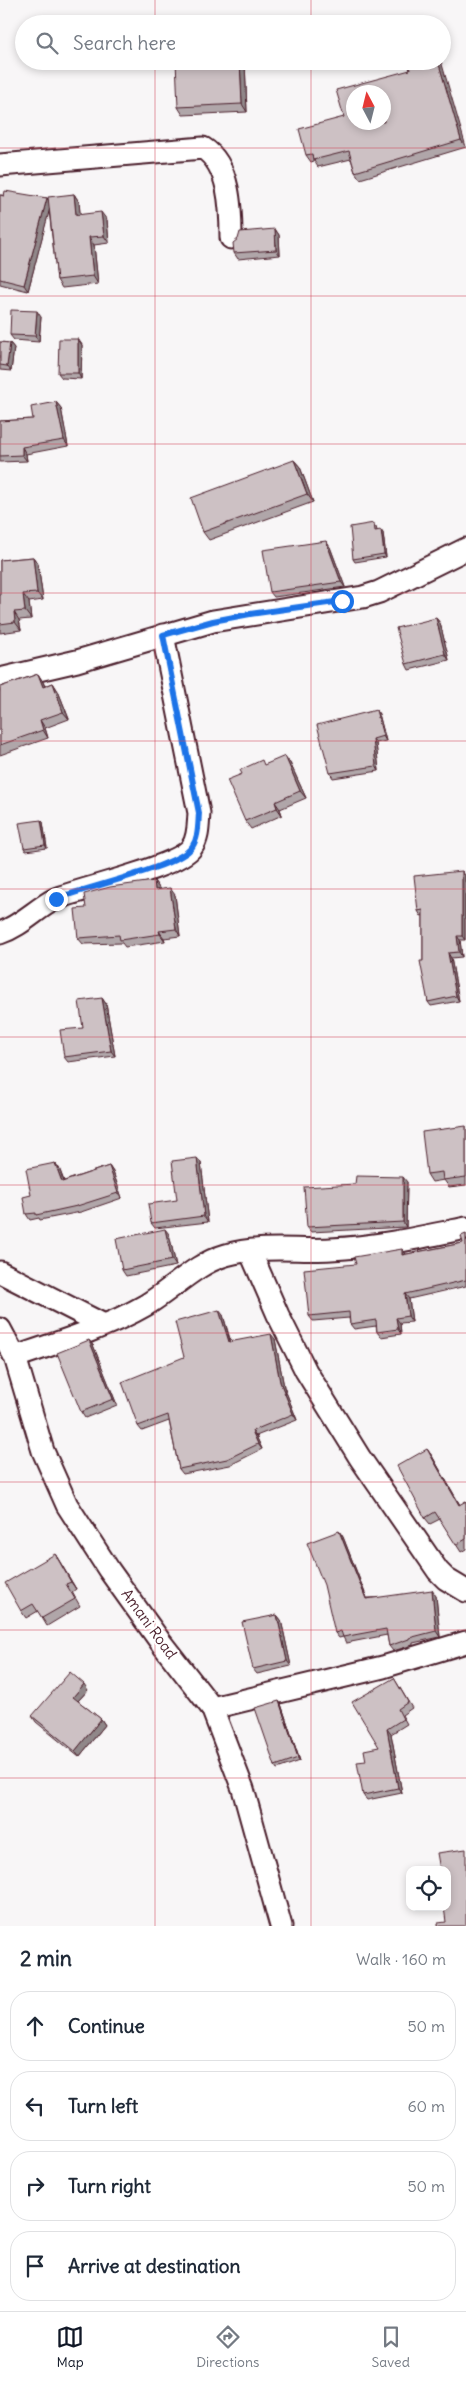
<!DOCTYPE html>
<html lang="en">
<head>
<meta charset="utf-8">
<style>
	:root { --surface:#fff; --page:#f6f6f7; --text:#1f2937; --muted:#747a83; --line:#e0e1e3; --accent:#111827 }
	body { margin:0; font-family:Delius,sans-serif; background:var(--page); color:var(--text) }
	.controls { position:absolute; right:15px; bottom:15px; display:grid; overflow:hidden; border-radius:10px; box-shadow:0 2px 8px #0003 }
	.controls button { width:45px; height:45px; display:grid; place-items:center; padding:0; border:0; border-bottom:1px solid var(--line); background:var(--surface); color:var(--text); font:25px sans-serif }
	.compass { position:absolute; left:346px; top:85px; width:45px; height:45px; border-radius:50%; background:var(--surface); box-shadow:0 2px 8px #0003; rotate:353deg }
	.stop { position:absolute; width:15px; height:15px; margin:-11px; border:4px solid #1a73e8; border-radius:50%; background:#fff }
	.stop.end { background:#1a73e8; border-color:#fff; box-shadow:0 1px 5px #0008 }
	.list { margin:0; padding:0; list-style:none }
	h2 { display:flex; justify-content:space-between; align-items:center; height:65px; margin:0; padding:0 20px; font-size:21px }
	h2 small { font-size:16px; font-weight:400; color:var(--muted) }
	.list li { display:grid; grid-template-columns:32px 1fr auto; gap:15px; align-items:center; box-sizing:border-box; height:70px; margin:0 10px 10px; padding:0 10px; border:1px solid var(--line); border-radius:20px }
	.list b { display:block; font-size:19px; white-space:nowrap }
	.list em { font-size:16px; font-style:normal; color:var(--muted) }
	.icon { flex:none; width:28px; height:28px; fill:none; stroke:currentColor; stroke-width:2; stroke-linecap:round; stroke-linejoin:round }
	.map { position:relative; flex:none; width:466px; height:1926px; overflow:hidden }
	.search { position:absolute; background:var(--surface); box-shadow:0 2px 8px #0003; left:15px; right:15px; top:15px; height:55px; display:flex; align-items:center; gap:12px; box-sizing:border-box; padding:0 18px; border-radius:28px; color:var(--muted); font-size:19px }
	.sheet { height:385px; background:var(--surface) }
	nav { display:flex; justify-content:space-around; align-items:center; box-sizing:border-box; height:70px; border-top:1px solid var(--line); background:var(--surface); font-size:14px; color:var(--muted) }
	nav a { display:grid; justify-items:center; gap:2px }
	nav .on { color:var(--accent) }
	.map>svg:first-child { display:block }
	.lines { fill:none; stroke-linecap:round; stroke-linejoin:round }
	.street-casing { stroke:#4a1f2b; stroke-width:25 }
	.street { stroke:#fff; stroke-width:21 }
	.wall { fill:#b0a6a9; stroke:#4a1f2b }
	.shaded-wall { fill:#908789; stroke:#4a1f2b }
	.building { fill:#cdc1c4; stroke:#4a1f2b; fill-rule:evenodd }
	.route { stroke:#1a73e8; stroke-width:6 }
	.grid { fill:none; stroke:#d1495b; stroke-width:1; stroke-opacity:0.55 }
	.labels { text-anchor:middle; stroke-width:4; stroke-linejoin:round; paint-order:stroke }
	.street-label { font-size:15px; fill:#4a1f2b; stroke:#fff }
</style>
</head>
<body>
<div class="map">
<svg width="466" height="1926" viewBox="0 0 466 1926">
	<rect width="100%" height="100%" fill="#f8f6f7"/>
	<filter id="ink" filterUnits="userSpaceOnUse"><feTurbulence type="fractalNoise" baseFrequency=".02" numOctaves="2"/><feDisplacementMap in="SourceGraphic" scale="10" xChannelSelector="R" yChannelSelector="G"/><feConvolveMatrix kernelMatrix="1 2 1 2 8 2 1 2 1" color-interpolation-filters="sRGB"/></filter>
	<g filter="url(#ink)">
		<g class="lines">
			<defs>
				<g id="street">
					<path d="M0,165L203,148C230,165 231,209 231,238"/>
					<path d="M0,679L77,661L213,621L363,597L379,592L466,549"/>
					<path d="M0,933C21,926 36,909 55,899C82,888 179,867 192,847C199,837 198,824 199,813L163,635"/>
					<path d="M250,1251L278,1315L306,1371L360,1458L438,1571L446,1579L466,1591"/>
					<path d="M0,1272L102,1324"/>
					<path d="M0,1329L15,1357L43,1451L67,1505L109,1570L162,1644L212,1708L243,1789L281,1926"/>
					<path d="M15,1357C57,1343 108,1327 146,1305C173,1289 195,1264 226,1255C260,1245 296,1251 331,1249C377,1247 422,1237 466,1228"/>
					<path d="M212,1708L383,1667L466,1642"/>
				</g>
			</defs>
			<!-- street casing -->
			<use href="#street" class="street-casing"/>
			<!-- street -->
			<use href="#street" class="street"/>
		</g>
		<!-- wall -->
		<g class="wall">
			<path d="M245,61L247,112L183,115L178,107Z"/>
			<path d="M408,61L466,147L360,179L355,172L351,159L318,167L314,161L311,162L306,155L344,117L410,70Z"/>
			<path d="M74,194L79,202L80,214L107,220L109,243L94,245L98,284L62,288L57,280L49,210L28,291L0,284V195L47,198L48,200Z"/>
			<path d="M275,229L279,235L280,255L238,259L234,253Z"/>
			<path d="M41,317L39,342L14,340L10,335Z"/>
			<path d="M78,339L82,345L81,379L62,378L58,373Z"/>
			<path d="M0,342L10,343L14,348L11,371L0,370Z"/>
			<path d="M56,402L61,408L68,446L26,454L27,461L0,462V421L33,419Z"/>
			<path d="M294,460L300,467L313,502L209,540L203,532Z"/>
			<path d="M376,526L377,531L383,533L386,557L355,562L353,559Z"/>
			<path d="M330,547L345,587L274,597L270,592Z"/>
			<path d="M33,557L38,564L43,600L29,602L31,619L19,620L21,630L0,633V560Z"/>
			<path d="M436,618L440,623L449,660L409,670L406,664Z"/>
			<path d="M38,674L43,682L45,686L53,683L58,691L69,719L45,728L48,738L0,755V687Z"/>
			<path d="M376,710L379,714L386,741L376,743L379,771L333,778L330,773Z"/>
			<path d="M290,763L306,798L280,809L282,815L251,829L245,821L265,765Z"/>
			<path d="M43,822L47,848L26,851L24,848Z"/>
			<path d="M465,875V940H460L462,957L451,958L459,1001L431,1006L428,1002L423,961V915L421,916L418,911Z"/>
			<path d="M154,881L159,888V889L175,895L180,936L164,938L165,941L125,947L122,943L83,944L78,938L86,908Z"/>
			<path d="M102,998L106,1004L115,1056L68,1062L64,1057Z"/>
			<path d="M466,1126V1185L449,1187L444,1180L432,1182L427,1174Z"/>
			<path d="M55,1163L59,1168L64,1181L109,1166L113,1172L122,1198L81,1212L40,1220L39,1218L30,1220L26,1214L31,1195Z"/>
			<path d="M201,1163L208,1222L155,1228L151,1223L177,1200Z"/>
			<path d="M407,1182L406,1227L311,1232L307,1227Z"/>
			<path d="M169,1234L176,1266L126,1276L122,1270Z"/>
			<path d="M466,1234V1286L409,1299L412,1322L400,1323L401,1334L381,1337L377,1332L376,1326L354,1329L350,1324L349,1318L313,1321L309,1316L356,1264L463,1243Z"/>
			<path d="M223,1315L231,1342L275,1339L284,1387L297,1420L256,1436L262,1449L230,1465L183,1474L179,1469L169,1421L142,1431L138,1426L184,1357Z"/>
			<path d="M93,1345L117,1405L85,1418L81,1412Z"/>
			<path d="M427,1449L432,1456L460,1505L466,1501V1549L461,1552L440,1519L430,1524L425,1518Z"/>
			<path d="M339,1531L343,1537L367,1598L436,1596L440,1637L413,1643V1645L393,1651L389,1646L387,1635L346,1643L343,1637L339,1638L335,1633Z"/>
			<path d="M55,1554L76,1589L72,1592L80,1606L47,1626L38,1611L26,1618L21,1611Z"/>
			<path d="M277,1615L281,1620L291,1666L257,1674L253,1669Z"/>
			<path d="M394,1678L412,1708L402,1715L407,1724L391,1734L402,1793L367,1800L363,1795L379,1747Z"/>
			<path d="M88,1690L78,1701L101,1719L105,1725L79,1757L36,1722L32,1716Z"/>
			<path d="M281,1704L300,1761L277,1769L275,1766Z"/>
		</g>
		<!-- shaded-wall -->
		<g class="shaded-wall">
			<path d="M240,61H245L247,112L242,104Z"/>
			<path d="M438,61H441L466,147L461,140Z"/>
			<path d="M74,194L79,202L81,222L76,215Z"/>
			<path d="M47,198L51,204L28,291L24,285Z"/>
			<path d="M101,212L107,220L109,243L104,236Z"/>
			<path d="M275,229L279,235L280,255L276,250Z"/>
			<path d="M89,237L94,245L98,284L93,276Z"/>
			<path d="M37,311L41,317L39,342L35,336Z"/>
			<path d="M78,339L82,345L81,379L78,373Z"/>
			<path d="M10,343L14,348L11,371L7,366Z"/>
			<path d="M56,402L61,408L68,446L64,440Z"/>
			<path d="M22,447L26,454L27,461L22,455Z"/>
			<path d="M294,460L300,467L313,502L307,494Z"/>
			<path d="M381,530L383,533L386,557L384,554Z"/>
			<path d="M326,541L330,547L345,587L341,582Z"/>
			<path d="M33,557L38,564L43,600L37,593Z"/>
			<path d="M23,594L29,602L31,619L25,611Z"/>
			<path d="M14,612L19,620L21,630L15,622Z"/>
			<path d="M436,618L440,623L449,660L445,654Z"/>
			<path d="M38,674L43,682L48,694L43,687Z"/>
			<path d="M53,683L58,691L69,719L63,712Z"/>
			<path d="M376,710L379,714L386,741L383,736Z"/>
			<path d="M40,720L45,728L48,738L43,730Z"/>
			<path d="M373,739L376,743L379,771L376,766Z"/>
			<path d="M285,756L290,763L306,798L300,791Z"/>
			<path d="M275,802L280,809L282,815L277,808Z"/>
			<path d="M41,820L43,822L47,848L45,845Z"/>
			<path d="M462,871L465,875V940L462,936Z"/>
			<path d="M154,881L159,888L160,897L155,890Z"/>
			<path d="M170,888L175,895L180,936L176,929Z"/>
			<path d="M159,931L164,938L165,941L160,934Z"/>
			<path d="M457,936L460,940L462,957L459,952Z"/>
			<path d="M448,953L451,958L459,1001L456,996Z"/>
			<path d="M102,998L106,1004L115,1056L111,1051Z"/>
			<path d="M197,1158L201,1163L208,1222L204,1216Z"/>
			<path d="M55,1163L59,1168L66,1187L62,1182Z"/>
			<path d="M109,1166L113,1172L122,1198L118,1193Z"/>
			<path d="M403,1177L407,1182L406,1227L403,1222Z"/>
			<path d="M165,1229L169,1234L176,1266L172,1260Z"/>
			<path d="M402,1249L406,1254L402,1255Z"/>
			<path d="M405,1294L409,1299L412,1322L408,1316Z"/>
			<path d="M219,1310L223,1315L232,1348L229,1342Z"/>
			<path d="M396,1318L400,1323L401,1334L398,1329Z"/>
			<path d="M271,1334L275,1339L284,1387L297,1420L293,1414L280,1382Z"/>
			<path d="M89,1340L93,1345L117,1405L113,1399Z"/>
			<path d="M252,1431L256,1436L262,1449L258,1444Z"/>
			<path d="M427,1449L432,1456L464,1512L459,1505Z"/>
			<path d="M339,1531L343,1537L369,1604L366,1599Z"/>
			<path d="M55,1554L60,1562L76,1589L71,1582Z"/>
			<path d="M432,1590L436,1596L440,1637L436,1631Z"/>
			<path d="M277,1615L281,1620L291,1666L287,1661Z"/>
			<path d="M84,1684L88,1690L77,1702L73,1697Z"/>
			<path d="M279,1701L281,1704L300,1761L298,1758Z"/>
			<path d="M101,1719L105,1725L79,1757L75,1751Z"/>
			<path d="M387,1729L391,1734L402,1793L398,1788Z"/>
		</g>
		<!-- building -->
		<g class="building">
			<path d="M176,61H240L242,104L178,107Z"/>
			<path d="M408,61H438L461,140L355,172L349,151L313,160L312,154L306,155L299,129L344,117L336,90L410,70ZM354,92H384V122H354Z"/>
			<path d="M5,191L47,198L24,285L0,279V195L4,196Z"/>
			<path d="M74,194L76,215L101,212L104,236L89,237L93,276L57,280L48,197Z"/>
			<path d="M275,229L276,250L234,253L233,243L238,239L240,232Z"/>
			<path d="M11,310L37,311L35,336L10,335Z"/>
			<path d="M59,339H78V373H58Z"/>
			<path d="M0,342L10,343L7,366L0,365Z"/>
			<path d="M56,402L64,440L22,447V455L0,456V421L33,419L31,407Z"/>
			<path d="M294,460L307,494L203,532L191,498Z"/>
			<path d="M374,523L375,531L381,530L384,554L353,559L350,527Z"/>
			<path d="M326,541L341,582L270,592L263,550Z"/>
			<path d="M33,557L37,593L23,594L25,611L14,612L15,622L0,624V560Z"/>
			<path d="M436,618L445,654L406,664L396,628Z"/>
			<path d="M38,674L43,687L53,683L63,712L40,720L43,730L0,745V687Z"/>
			<path d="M376,710L383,736L373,739L376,766L330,773L317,725Z"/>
			<path d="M285,756L300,791L275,802L277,808L245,821L227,780L242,774L240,770L262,760L264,765Z"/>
			<path d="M41,820L45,845L24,848L19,823Z"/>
			<path d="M462,871V936H457L459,952L448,953L456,996L428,1002L420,961H423V910L418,911L414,876Z"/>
			<path d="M154,881L155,890L170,888L176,929L159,931L160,934L120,940L119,935L78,938L75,909L86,908L84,894L110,887Z"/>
			<path d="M102,998L111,1051L64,1057L60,1030L83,1028L79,1001Z"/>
			<path d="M466,1126V1177L443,1180L442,1172L427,1174L422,1132Z"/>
			<path d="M197,1158L204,1216L151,1223L148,1204L177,1200L172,1161Z"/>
			<path d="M55,1163L62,1182L109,1166L118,1193L77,1206L36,1215V1213L26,1214L23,1197L31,1195L26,1169Z"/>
			<path d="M356,1176L403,1177V1222L307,1227L304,1187L355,1184Z"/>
			<path d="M165,1229L172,1260L122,1270L116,1239Z"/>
			<path d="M466,1234V1280L405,1294L408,1316L396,1318L398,1329L377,1332L376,1320L350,1324L349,1312L309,1316L304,1269L356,1264L354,1257L402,1249V1255L463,1243L461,1236Z"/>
			<path d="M219,1310L229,1342L271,1334L280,1382L293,1414L252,1431L258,1444L227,1459L179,1469L168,1415L138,1426L122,1382L184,1357L175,1322Z"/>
			<path d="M89,1340L113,1399L81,1412L57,1353Z"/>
			<path d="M427,1449L459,1505L466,1501V1539L456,1545L435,1512L425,1518L397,1466Z"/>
			<path d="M339,1531L366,1599L432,1590L436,1631L409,1638V1639L389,1646L386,1629L343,1637L341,1631L335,1633L324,1585L307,1543Z"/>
			<path d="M55,1554L71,1582L66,1584L75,1599L42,1618L33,1604L21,1611L5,1583Z"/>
			<path d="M277,1615L287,1661L253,1669L242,1622Z"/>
			<path d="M70,1672L84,1684L73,1697L101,1719L75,1751L32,1716Z"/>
			<path d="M394,1678L408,1702L398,1709L403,1719L387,1729L398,1788L363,1795L357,1762L366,1761L364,1750L379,1747L352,1702Z"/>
			<path d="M279,1701L298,1758L275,1766L255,1708Z"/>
			<path d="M466,1849V1926H438V1923L446,1922L444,1907H447V1870H440L437,1853Z"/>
		</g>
	</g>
	<g class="lines" filter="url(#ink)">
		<!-- route -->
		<path class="route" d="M56,899C82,888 179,867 192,847C199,837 198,824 199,813L163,635L213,621L250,614L342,601"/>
	</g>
	<!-- grid -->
	<path class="grid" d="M155,0V24M311,0V24M155,61V1926M311,61V1926M0,148H466M0,296H466M0,444H466M0,593H466M0,741H466M0,889H466M0,1037H466M0,1185H466M0,1333H466M0,1482H466M0,1630H466M0,1778H466"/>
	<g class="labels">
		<!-- street labels -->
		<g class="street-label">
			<text transform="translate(149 1624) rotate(54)" y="5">Amani Road</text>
		</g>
	</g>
</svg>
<div class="controls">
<button><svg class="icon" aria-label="locate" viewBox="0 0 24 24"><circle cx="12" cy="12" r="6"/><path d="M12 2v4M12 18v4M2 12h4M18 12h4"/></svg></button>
</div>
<svg class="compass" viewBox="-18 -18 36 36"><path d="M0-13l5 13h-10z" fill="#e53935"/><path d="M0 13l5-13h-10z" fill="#747a83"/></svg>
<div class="stop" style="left:342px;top:601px"></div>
<div class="stop end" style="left:56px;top:899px"></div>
<div class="search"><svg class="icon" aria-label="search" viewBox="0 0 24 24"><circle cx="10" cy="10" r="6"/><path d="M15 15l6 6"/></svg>Search here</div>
</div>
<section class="sheet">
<h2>2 min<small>Walk · 160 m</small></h2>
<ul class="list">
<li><svg class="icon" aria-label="ahead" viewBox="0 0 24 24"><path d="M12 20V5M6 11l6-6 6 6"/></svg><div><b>Continue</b></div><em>50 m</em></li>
<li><svg class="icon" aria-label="left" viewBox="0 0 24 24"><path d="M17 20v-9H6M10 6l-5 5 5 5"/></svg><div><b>Turn left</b></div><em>60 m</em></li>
<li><svg class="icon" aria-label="right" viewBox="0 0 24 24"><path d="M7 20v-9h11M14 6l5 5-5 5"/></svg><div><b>Turn right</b></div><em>50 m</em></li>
<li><svg class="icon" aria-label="arrive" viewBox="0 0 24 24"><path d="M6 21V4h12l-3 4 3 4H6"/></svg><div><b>Arrive at destination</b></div></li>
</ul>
</section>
<nav>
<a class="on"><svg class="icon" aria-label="map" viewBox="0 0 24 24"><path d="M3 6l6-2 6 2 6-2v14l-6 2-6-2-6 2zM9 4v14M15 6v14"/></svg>Map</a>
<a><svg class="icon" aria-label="directions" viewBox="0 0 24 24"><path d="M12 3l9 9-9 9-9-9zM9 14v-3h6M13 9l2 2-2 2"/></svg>Directions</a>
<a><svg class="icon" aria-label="saved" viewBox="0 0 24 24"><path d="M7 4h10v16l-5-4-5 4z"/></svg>Saved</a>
</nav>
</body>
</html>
